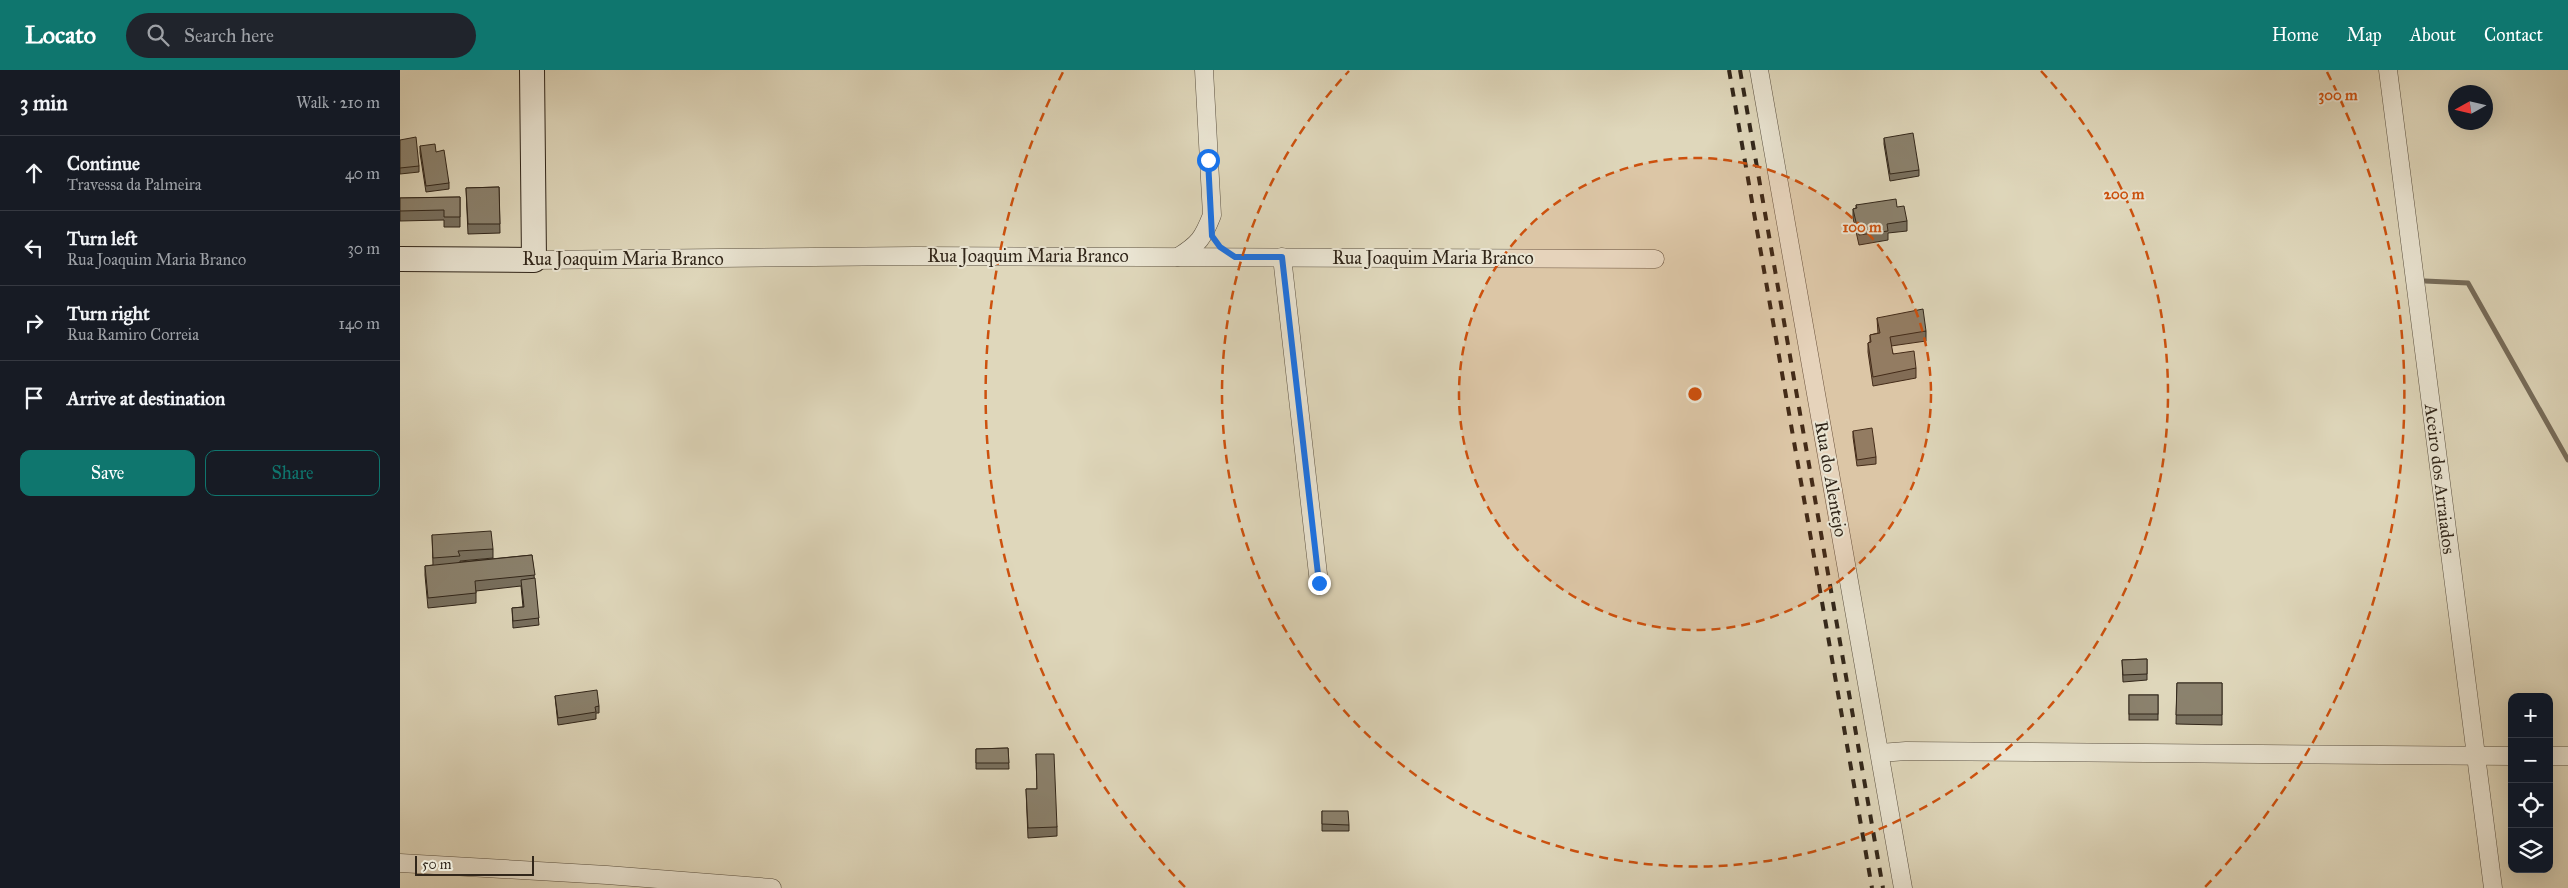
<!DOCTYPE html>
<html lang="en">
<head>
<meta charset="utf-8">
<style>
	:root { --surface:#171b24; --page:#20242c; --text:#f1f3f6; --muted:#9ea1a6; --line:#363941; --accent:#0f766e }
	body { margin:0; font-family:"IM FELL Great Primer",serif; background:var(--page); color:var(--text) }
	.controls { position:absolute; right:15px; bottom:15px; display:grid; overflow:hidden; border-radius:10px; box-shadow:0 5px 20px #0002 }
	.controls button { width:45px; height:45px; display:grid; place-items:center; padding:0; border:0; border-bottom:1px solid var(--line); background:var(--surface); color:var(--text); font:25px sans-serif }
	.compass { position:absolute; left:2048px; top:15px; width:45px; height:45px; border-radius:50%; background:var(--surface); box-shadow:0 5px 20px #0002; rotate:262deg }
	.scale { position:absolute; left:15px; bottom:12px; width:119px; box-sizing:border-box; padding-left:5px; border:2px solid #31261a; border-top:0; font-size:14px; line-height:18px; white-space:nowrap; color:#31261a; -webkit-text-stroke:4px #eae5d3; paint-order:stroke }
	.stop { position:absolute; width:15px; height:15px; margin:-11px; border:4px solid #1a73e8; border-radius:50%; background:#fff }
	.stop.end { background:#1a73e8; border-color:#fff; box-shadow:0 1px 5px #0008 }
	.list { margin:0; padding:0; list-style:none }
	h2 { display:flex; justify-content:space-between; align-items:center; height:65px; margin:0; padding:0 20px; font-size:21px }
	h2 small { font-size:16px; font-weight:400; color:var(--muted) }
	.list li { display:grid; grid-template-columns:32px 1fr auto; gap:15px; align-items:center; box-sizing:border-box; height:75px; padding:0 20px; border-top:1px solid var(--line) }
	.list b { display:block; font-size:19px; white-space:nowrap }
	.list p { margin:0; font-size:16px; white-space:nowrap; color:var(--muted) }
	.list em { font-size:16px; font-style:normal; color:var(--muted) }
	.actions { display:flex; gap:10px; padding:15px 20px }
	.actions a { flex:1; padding:11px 0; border:1px solid var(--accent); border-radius:10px; text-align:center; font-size:18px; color:var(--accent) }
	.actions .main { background:var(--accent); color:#fff }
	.icon { flex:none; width:28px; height:28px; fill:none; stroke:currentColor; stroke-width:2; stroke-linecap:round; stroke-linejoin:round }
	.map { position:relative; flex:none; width:2168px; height:818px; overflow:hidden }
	header { display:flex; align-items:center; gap:30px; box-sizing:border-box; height:70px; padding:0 25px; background:var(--accent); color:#fff }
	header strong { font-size:24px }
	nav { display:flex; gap:28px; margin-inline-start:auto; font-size:18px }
	.search { width:350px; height:45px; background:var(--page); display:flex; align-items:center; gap:12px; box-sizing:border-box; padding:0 18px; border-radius:28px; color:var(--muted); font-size:19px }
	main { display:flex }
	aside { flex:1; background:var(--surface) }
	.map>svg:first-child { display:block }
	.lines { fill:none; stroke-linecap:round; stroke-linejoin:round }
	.stream { stroke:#766c5a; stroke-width:5 }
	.street-casing { stroke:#5c5242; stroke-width:19 }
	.secondary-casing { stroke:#31261a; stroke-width:26 }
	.street { stroke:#eae5d3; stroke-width:18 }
	.secondary { stroke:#eae5d3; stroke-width:24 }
	.rail { stroke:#31261a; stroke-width:4; stroke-dasharray:9 9; stroke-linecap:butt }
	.wall { fill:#78705f; stroke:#31261a }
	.building { fill:#8b826e; stroke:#31261a }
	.route { stroke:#1a73e8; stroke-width:6 }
	.ring { fill:none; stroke:#cd510e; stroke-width:2.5; stroke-dasharray:9 6 }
	.labels { text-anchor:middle; stroke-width:4; stroke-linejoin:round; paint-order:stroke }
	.street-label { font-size:18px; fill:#31261a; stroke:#eae5d3 }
	.centre { fill:#cd510e; stroke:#eae5d3; stroke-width:2.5 }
	.ring-label { font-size:15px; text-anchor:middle; font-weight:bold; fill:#cd510e; stroke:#eae5d3; stroke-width:4; stroke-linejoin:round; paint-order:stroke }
</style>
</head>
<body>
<header>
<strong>Locato</strong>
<div class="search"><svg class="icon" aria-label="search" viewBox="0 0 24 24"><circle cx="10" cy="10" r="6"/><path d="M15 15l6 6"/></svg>Search here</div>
<nav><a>Home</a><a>Map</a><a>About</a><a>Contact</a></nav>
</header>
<main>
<aside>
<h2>3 min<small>Walk · 210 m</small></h2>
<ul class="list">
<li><svg class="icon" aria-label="ahead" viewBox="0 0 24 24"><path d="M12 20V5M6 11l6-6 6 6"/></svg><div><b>Continue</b><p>Travessa da Palmeira</p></div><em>40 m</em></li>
<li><svg class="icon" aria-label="left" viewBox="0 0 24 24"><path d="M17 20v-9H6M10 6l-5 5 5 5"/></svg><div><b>Turn left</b><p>Rua Joaquim Maria Branco</p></div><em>30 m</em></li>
<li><svg class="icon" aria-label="right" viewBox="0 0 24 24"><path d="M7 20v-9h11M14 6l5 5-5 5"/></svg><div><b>Turn right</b><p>Rua Ramiro Correia</p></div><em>140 m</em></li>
<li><svg class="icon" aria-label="arrive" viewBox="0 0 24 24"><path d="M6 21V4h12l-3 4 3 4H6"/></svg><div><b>Arrive at destination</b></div></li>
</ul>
<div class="actions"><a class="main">Save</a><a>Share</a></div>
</aside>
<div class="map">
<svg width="2168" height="818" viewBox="0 0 2168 818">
	<rect width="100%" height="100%" fill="#dfd7bb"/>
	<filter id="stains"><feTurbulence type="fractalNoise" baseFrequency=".004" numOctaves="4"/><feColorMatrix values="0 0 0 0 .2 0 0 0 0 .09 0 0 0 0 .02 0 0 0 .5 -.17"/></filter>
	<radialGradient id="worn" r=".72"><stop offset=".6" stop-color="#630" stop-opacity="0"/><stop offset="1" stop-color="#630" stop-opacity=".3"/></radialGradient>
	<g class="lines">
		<!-- stream -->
		<path class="stream" d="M2025,211L2068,213L2168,390"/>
		<defs>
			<g id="street">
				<path d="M1359,0L1503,818"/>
				<path d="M1988,0L2093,818"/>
				<path d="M778,187C799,174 803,168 812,145L804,0"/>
				<path d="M882,187L919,513"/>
				<path d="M134,190L515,186L1255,189"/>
				<path d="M1480,683L1506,681L2112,686"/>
				<path d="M2149,686H2168"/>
				<path d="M0,793L207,805L372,818"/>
			</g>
			<path id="secondary" d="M0,189L134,190L132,0"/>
		</defs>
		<!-- street casing -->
		<use href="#street" class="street-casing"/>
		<!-- secondary casing -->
		<use href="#secondary" class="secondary-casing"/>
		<!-- street -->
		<use href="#street" class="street"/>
		<!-- secondary -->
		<use href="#secondary" class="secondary"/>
		<!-- rail -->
		<g class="rail">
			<path d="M1329,0L1472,818"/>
			<path d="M1340,0L1483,818"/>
		</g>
	</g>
	<!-- wall -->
	<g class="wall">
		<path d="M1484,68L1519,100V106L1490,111L1484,74Z"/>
		<path d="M0,70L19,96V102L0,104Z"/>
		<path d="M20,76L36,82L49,113V119L26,122L20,83Z"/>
		<path d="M99,117L100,163L68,164L66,118Z"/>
		<path d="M60,127V157H44V150L0,151V128Z"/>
		<path d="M1456,135L1497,137L1507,151V161L1488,163V170L1459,175L1453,148V139L1456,138Z"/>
		<path d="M1477,248L1526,261V271L1491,276L1493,284L1516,298V308L1473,316L1468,282V273L1470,272V265L1478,263Z"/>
		<path d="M1453,361L1476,387V394L1457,396L1453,367Z"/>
		<path d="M32,465L93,479V488L60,491V492L132,485L139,555L113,558L112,538L123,537L121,516L76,521V533L28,538L25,505V496L33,495Z"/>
		<path d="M1747,589V610L1723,612L1722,590Z"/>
		<path d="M1777,613H1822V655L1776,654Z"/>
		<rect x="1729" y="625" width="29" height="25"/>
		<path d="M155,626L199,636V643H196V649L158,655Z"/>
		<path d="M608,678L609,699H576V679Z"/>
		<path d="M636,684L657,757V766L628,768L626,719H637Z"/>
		<path d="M922,741L949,755V761H922Z"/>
	</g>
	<!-- building -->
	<g class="building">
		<path d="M1513,63L1519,100L1490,104L1484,68Z"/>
		<path d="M16,67L19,96L0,98V70Z"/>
		<path d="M35,74L36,82L44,80L49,113L26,116L20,76Z"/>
		<path d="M99,117L100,154H68L66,118Z"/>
		<path d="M60,127V147H44V140L0,141V128Z"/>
		<path d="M1496,129L1497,137L1504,136L1507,151L1487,154L1488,161L1459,165L1453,139L1457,138L1456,135Z"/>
		<path d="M1523,239L1526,261L1490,267L1493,284L1514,281L1516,298L1473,307L1468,273L1471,272L1470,265L1480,263L1477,248Z"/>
		<path d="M1472,358L1476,387L1457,390L1453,361Z"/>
		<path d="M91,461L93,479L58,481L60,486L33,488L32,465Z"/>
		<path d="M132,485L135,505L75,511L76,523L28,528L25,496Z"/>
		<path d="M135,508L139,548L113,551L112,538L124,537L121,510Z"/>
		<path d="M1747,589V604L1723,605L1722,590Z"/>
		<path d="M1777,613H1822V645H1776Z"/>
		<path d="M197,620L199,636L195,637L196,642L158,648L155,626Z"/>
		<rect x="1729" y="625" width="29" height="19"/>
		<path d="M608,678L609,693H576V679Z"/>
		<path d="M636,684H654L657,757L628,758L626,719H637Z"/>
		<path d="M922,741H948L949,755L922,754Z"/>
	</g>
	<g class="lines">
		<!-- route -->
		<path class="route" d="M808,90L812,166L820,177L835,187H882L919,513"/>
	</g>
	<!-- distance rings -->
	<circle cx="1295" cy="324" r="236" fill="#cd510e" fill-opacity=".12"/>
	<g class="ring">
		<circle cx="1295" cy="324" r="236"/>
		<path d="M1641 1A473 473 0 1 1 949 1"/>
		<path d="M785 817A709 709 0 0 1 663 2M1927 2A709 709 0 0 1 1805 817"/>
	</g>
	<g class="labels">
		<!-- street labels -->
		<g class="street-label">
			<text x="628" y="192">Rua Joaquim Maria Branco</text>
			<text x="1033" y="194">Rua Joaquim Maria Branco</text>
			<text x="223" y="195">Rua Joaquim Maria Branco</text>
			<text transform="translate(1431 409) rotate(80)" y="6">Rua do Alentejo</text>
			<text transform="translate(2040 409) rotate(83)" y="6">Aceiro dos Arraiados</text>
		</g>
	</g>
	<circle cx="1295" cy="324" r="8" class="centre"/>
	<g class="ring-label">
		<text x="1938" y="30">300 m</text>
		<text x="1724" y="129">200 m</text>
		<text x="1462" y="162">100 m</text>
	</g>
	<rect width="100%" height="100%" filter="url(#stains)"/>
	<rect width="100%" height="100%" fill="url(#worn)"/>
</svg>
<div class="controls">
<button>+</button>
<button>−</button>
<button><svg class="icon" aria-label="locate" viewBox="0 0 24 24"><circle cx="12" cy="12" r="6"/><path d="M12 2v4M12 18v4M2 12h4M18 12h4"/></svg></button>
<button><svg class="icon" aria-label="layers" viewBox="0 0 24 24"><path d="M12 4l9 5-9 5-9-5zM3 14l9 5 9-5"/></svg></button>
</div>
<svg class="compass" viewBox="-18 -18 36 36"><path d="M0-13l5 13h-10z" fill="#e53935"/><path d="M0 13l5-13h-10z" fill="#9ea1a6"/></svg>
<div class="scale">50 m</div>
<div class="stop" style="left:808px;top:90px"></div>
<div class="stop end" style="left:919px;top:513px"></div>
</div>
</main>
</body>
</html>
